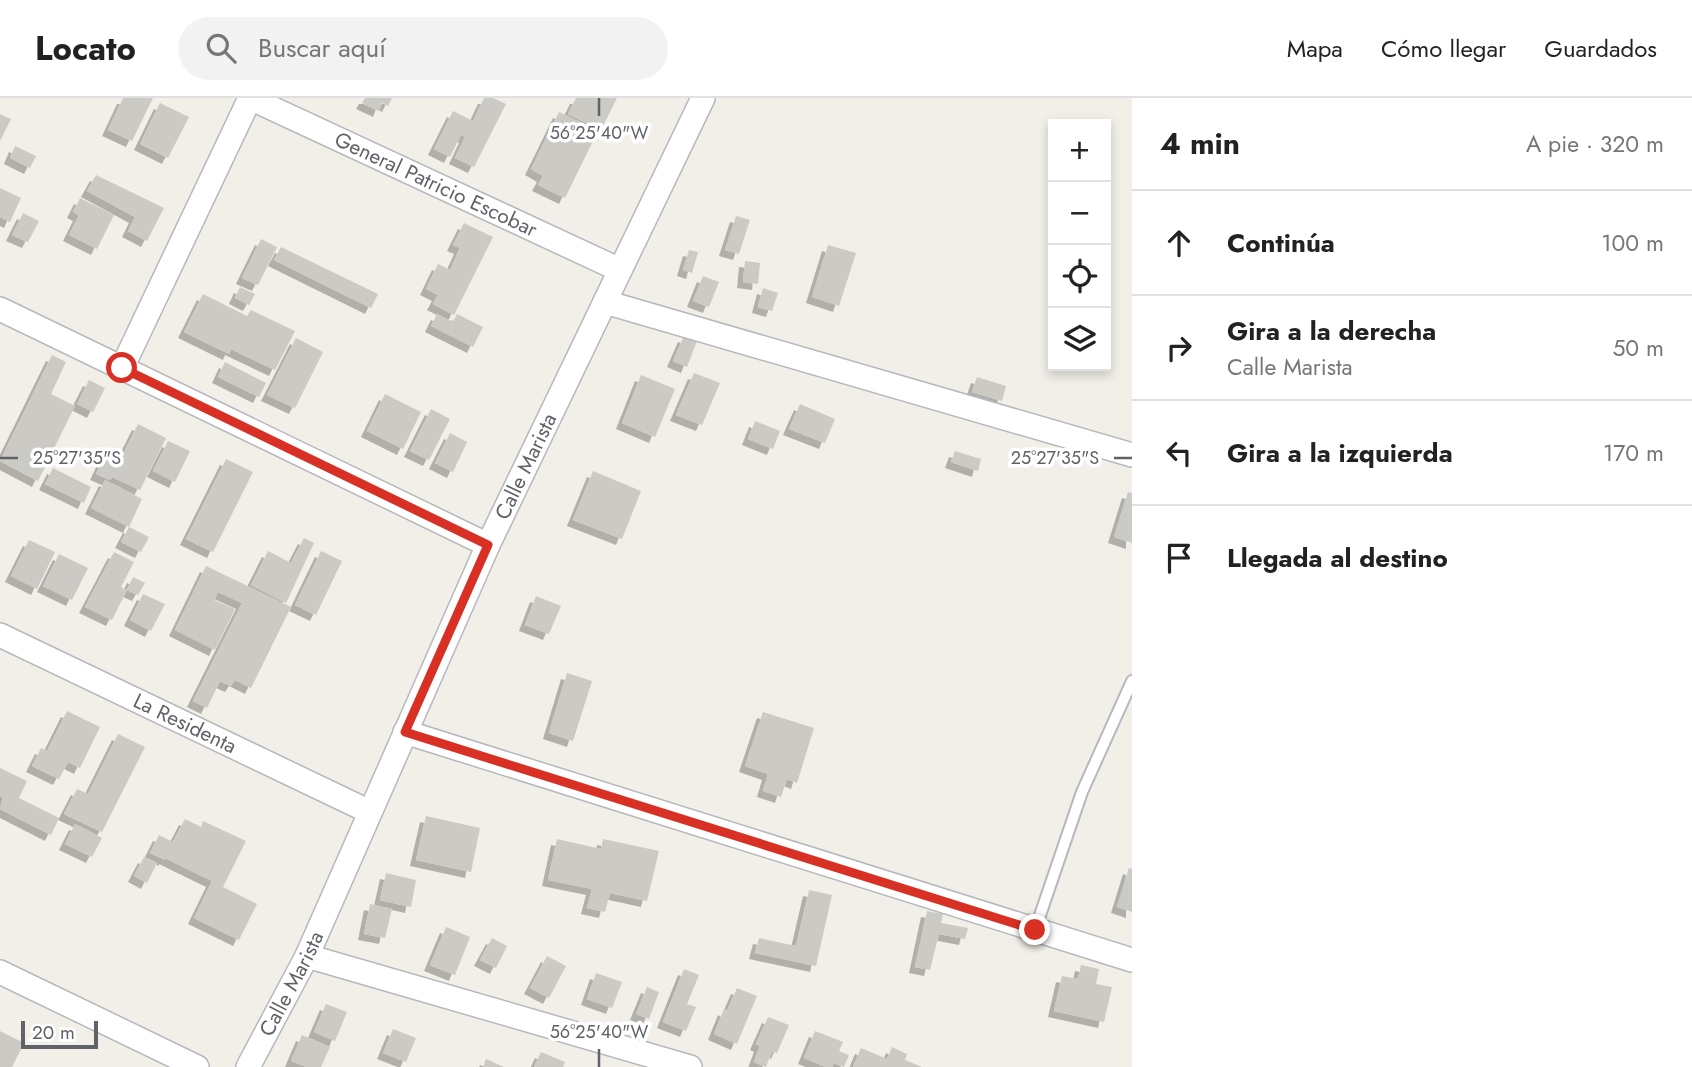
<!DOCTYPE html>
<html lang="es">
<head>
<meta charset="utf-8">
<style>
	:root { --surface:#fff; --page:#f2f2f2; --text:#222; --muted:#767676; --line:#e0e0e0 }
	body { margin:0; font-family:Jost,sans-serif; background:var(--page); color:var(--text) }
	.controls { position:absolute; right:21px; top:21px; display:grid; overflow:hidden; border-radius:0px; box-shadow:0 4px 10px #0003 }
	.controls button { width:63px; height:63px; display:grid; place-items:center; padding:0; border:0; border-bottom:2px solid var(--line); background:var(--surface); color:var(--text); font:35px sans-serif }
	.scale { position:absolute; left:21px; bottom:18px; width:77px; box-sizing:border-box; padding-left:7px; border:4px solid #5f6368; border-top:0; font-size:19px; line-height:24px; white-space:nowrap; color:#5f6368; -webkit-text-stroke:5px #fff; paint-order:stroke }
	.stop { position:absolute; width:21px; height:21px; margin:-16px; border:5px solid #d93025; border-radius:50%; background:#fff }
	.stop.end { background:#d93025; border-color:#fff; box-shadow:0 2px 7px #0008 }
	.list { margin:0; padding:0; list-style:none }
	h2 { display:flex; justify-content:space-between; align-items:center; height:91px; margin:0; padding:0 28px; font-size:30px }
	h2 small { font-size:23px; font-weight:400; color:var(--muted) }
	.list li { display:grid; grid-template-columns:46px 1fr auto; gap:21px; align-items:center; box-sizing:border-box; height:105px; padding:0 28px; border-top:2px solid var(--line) }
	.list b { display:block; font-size:26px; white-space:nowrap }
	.list p { margin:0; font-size:23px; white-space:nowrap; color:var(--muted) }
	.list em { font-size:23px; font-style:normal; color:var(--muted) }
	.icon { flex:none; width:38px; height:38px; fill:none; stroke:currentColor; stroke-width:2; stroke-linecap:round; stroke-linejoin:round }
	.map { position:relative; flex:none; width:1132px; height:969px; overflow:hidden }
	header { display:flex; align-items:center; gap:42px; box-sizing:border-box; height:98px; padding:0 35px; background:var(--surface); border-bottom:2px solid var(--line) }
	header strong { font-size:33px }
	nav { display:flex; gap:38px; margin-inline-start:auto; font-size:24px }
	.search { width:490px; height:63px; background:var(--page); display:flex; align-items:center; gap:18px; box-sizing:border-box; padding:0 24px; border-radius:38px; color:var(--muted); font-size:26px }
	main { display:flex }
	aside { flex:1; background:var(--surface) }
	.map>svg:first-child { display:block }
	.building { fill:#cccac5; filter:url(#shadow) }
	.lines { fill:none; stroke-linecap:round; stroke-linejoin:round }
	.lane-casing { stroke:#b5b8bc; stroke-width:14 }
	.street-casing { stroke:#b5b8bc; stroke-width:26 }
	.lane { stroke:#fff; stroke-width:10 }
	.street { stroke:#fff; stroke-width:23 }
	.route { stroke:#d93025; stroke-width:9 }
	.ticks { fill:none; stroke:#5f6368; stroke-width:2.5 }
	.labels { text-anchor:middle; stroke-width:7; stroke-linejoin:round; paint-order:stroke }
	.street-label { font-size:21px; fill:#5f6368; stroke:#fff }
	.ticks-label { font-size:18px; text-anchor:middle; fill:#5f6368; stroke:#fff; stroke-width:7; stroke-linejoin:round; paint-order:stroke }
</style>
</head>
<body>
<header>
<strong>Locato</strong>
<div class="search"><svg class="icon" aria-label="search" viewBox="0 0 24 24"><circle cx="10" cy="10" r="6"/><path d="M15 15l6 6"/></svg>Buscar aquí</div>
<nav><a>Mapa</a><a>Cómo llegar</a><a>Guardados</a></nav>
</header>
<main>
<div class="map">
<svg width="1132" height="969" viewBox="0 0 1132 969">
	<defs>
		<filter id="shadow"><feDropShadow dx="-6" dy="6" stdDeviation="0" flood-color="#0004"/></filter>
	</defs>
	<rect width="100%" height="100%" fill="#f1efe8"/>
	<!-- building -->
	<g class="building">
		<path d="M123,0H153L132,43L108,32Z"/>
		<path d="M365,0H392L388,8L382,5L379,13L362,5Z"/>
		<path d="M484,0H493L506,6L474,69L455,60L465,39L461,37L450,59L434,51L453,13L473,23Z"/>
		<path d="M576,0H617L601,32L568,16Z"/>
		<path d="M160,5L189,19L168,60L140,46Z"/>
		<path d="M559,14L598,33L565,100L538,87L543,78L531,71Z"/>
		<path d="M0,16L11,21L0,43Z"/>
		<path d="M15,48L36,58L30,70L10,60Z"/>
		<path d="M96,77L164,110L147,143L128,133L135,119L87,93Z"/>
		<path d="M0,90L21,100L10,124L0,119Z"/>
		<path d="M80,100L114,117L97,151L69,137L79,117L73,114Z"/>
		<path d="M23,115L39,123L28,144L12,137Z"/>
		<path d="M736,118L750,122L739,156L725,152Z"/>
		<path d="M464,125L493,139L454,217L433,206L438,197L426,191L438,166L450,172L460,150L453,147Z"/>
		<path d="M261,141L277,149L258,187L242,180Z"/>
		<path d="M828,147L856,155L839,208L812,199Z"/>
		<path d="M281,149L378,196L371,210L274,162Z"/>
		<path d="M689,152L698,154L692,175L683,172Z"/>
		<path d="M745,163L760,165L758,186L743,184Z"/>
		<path d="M703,178L719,184L709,209L693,203Z"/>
		<path d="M240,189L255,196L249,207L235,200Z"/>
		<path d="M763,190L778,195L772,213L758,209Z"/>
		<path d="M203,196L247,218L251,212L295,233L275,272L231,251L229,256L184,234Z"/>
		<path d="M437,216L453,224L457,216L483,229L473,249L431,228Z"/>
		<path d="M684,238L697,243L687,269L673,263Z"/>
		<path d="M296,240L323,254L295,310L267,297Z"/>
		<path d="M52,257L66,264L51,296L75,308L38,383L0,363Z"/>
		<path d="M225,264L266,285L259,299L218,279Z"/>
		<path d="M694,275L720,285L702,327L676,317Z"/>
		<path d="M641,277L675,291L655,339L622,325Z"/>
		<path d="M977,279L1006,288L1002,303L972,294Z"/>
		<path d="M89,282L105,290L93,314L77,306Z"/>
		<path d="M385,296L421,314L403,351L367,333Z"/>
		<path d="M800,306L835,321L825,345L789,331Z"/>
		<path d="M431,311L450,321L429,362L410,353Z"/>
		<path d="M755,323L780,333L773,351L748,341Z"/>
		<path d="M138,326L166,340L140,392L112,379L110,382L96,376L108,351L122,358Z"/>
		<path d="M450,335L467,344L453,374L435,365Z"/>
		<path d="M168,343L190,353L175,384L153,373Z"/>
		<path d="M955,353L981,361L978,373L951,364Z"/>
		<path d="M226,361L253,374L213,454L186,441Z"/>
		<path d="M53,370L91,389L84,405L45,386Z"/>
		<path d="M593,373L641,393L622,441L573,422Z"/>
		<path d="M105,382L142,401L129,429L91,410Z"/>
		<path d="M1128,394L1132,395V445L1114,439Z"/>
		<path d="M129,429L149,439L141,454L121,444Z"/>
		<path d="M304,440L314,445L286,505L251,487L268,453L291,465Z"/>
		<path d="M29,442L55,454L37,491L11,478Z"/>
		<path d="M321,453L342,463L316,517L295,507Z"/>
		<path d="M114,454L134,464L121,489L127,492L112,522L85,509Z"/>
		<path d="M59,456L88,470L72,502L43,488Z"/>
		<path d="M206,468L291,509L251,590L235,582L231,588L220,583L207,610L193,603L242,505L218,494L214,502L235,511L215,552L175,532Z"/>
		<path d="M133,479L145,485L138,497L127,492Z"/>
		<path d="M143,496L165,506L151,533L130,522Z"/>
		<path d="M536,498L561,508L549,536L525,527Z"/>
		<path d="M567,575L592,583L573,643L549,635Z"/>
		<path d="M67,613L100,629L80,670L68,664L59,681L32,668L41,650L47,653Z"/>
		<path d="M763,614L814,630L797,685L787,681L781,699L763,693L768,676L745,668Z"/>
		<path d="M118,636L145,649L102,734L64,716L77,691L88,696Z"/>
		<path d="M0,670L27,683L19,700L59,720L51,737L0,711L3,699L0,698Z"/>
		<path d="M426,718L480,730L471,774L416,762Z"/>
		<path d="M185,721L201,729L203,723L246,743L223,789L257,806L239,842L194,820L212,783L165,760V762L150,755L159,737L173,744Z"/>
		<path d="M75,726L102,740L92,759L65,746Z"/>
		<path d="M557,741L601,751L603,741L659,753L647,803L610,795L605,814L587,810L592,791L548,782Z"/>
		<path d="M144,759L157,765L147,785L134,778Z"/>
		<path d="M1129,770L1132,771V814L1117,809Z"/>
		<path d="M386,775L416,782L411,809L380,802Z"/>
		<path d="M809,792L832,797L816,868L755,855L759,840L796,848Z"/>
		<path d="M370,806L392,811L385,840L364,836Z"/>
		<path d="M927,813L943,816L941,825L968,830L965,841L939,836L930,872L915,869Z"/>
		<path d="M446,829L470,839L455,877L430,867Z"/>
		<path d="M492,840L507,848L496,870L480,862Z"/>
		<path d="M547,858L566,868L549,900L530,890Z"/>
		<path d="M1081,867L1099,871L1096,886L1112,889L1104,924L1054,913L1062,878L1078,881Z"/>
		<path d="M684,871L699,877L687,906L696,909L686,933L663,924Z"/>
		<path d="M596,875L622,884L612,910L587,901Z"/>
		<path d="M647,889L659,894L649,921L636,916Z"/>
		<path d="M737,890L757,898L737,946L714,936L724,911L727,913Z"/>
		<path d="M326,906L347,914L335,943L314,934Z"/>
		<path d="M768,919L789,927L777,955L772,953L766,969L754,964L760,948L756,946Z"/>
		<path d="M393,931L416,940L406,964L383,955Z"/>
		<path d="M0,933L24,945L12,969H0Z"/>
		<path d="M815,933L843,944L839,953L849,957L844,969L834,965L832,969H826L804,960Z"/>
		<path d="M302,937L330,949L321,969H307L291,963Z"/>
		<path d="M892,949L907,956L905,962L922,969H853L861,950L887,961Z"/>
		<path d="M541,954L565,964L563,969H534Z"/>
		<path d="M486,961L504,969H483Z"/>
	</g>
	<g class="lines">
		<defs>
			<path id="lane" d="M1035,832L1082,694L1132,583"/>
			<g id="street">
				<path id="s1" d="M250,0L620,172"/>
				<path d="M605,204L1132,357"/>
				<path d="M0,211L488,447"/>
				<path d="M122,270L250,0"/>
				<path id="s2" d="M0,537L370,714"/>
				<path d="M405,634L1132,862"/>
				<path d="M307,858L690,969"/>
				<path d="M0,874L197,969"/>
				<path id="s3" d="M248,969L307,858L488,447L703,0"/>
			</g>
		</defs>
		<!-- lane casing -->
		<use href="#lane" class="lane-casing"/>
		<!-- street casing -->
		<use href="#street" class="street-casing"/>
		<!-- lane -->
		<use href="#lane" class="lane"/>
		<!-- street -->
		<use href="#street" class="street"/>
	</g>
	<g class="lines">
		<!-- route -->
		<path class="route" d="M122,270L488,447L405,634L1035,832"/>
	</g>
	<!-- ticks -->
	<path class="ticks" d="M599,0V18M0,360H18M1114,360H1132M599,951V969"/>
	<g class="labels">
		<!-- street labels -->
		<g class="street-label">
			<text dy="7" stroke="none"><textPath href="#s1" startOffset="205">General Patricio Escobar</textPath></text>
			<text dy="7" stroke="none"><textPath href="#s3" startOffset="662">Calle Marista</textPath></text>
			<text dy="7" stroke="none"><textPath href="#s2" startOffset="205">La Residenta</textPath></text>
			<text dy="7" stroke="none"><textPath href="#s3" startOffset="94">Calle Marista</textPath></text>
		</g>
	</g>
	<g class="ticks-label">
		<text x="599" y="41">56°25'40"W</text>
		<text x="77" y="366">25°27'35"S</text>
		<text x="1055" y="366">25°27'35"S</text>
		<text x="599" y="940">56°25'40"W</text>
	</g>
</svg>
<div class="controls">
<button>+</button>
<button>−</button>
<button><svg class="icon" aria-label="locate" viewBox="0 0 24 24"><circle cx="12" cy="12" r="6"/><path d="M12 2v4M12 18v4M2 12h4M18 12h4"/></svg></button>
<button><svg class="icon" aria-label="layers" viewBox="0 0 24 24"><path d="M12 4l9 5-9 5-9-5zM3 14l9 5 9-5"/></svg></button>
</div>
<div class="scale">20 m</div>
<div class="stop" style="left:122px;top:270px"></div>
<div class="stop end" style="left:1035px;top:832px"></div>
</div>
<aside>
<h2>4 min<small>A pie · 320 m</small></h2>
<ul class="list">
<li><svg class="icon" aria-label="ahead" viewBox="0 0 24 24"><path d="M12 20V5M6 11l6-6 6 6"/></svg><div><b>Continúa</b></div><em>100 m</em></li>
<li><svg class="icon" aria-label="right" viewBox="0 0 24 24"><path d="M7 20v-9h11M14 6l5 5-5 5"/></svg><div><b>Gira a la derecha</b><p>Calle Marista</p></div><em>50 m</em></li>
<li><svg class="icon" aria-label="left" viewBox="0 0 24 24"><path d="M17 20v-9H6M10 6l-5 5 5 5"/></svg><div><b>Gira a la izquierda</b></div><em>170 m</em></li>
<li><svg class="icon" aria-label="arrive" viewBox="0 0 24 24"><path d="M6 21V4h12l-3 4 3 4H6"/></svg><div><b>Llegada al destino</b></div></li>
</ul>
</aside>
</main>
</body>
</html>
